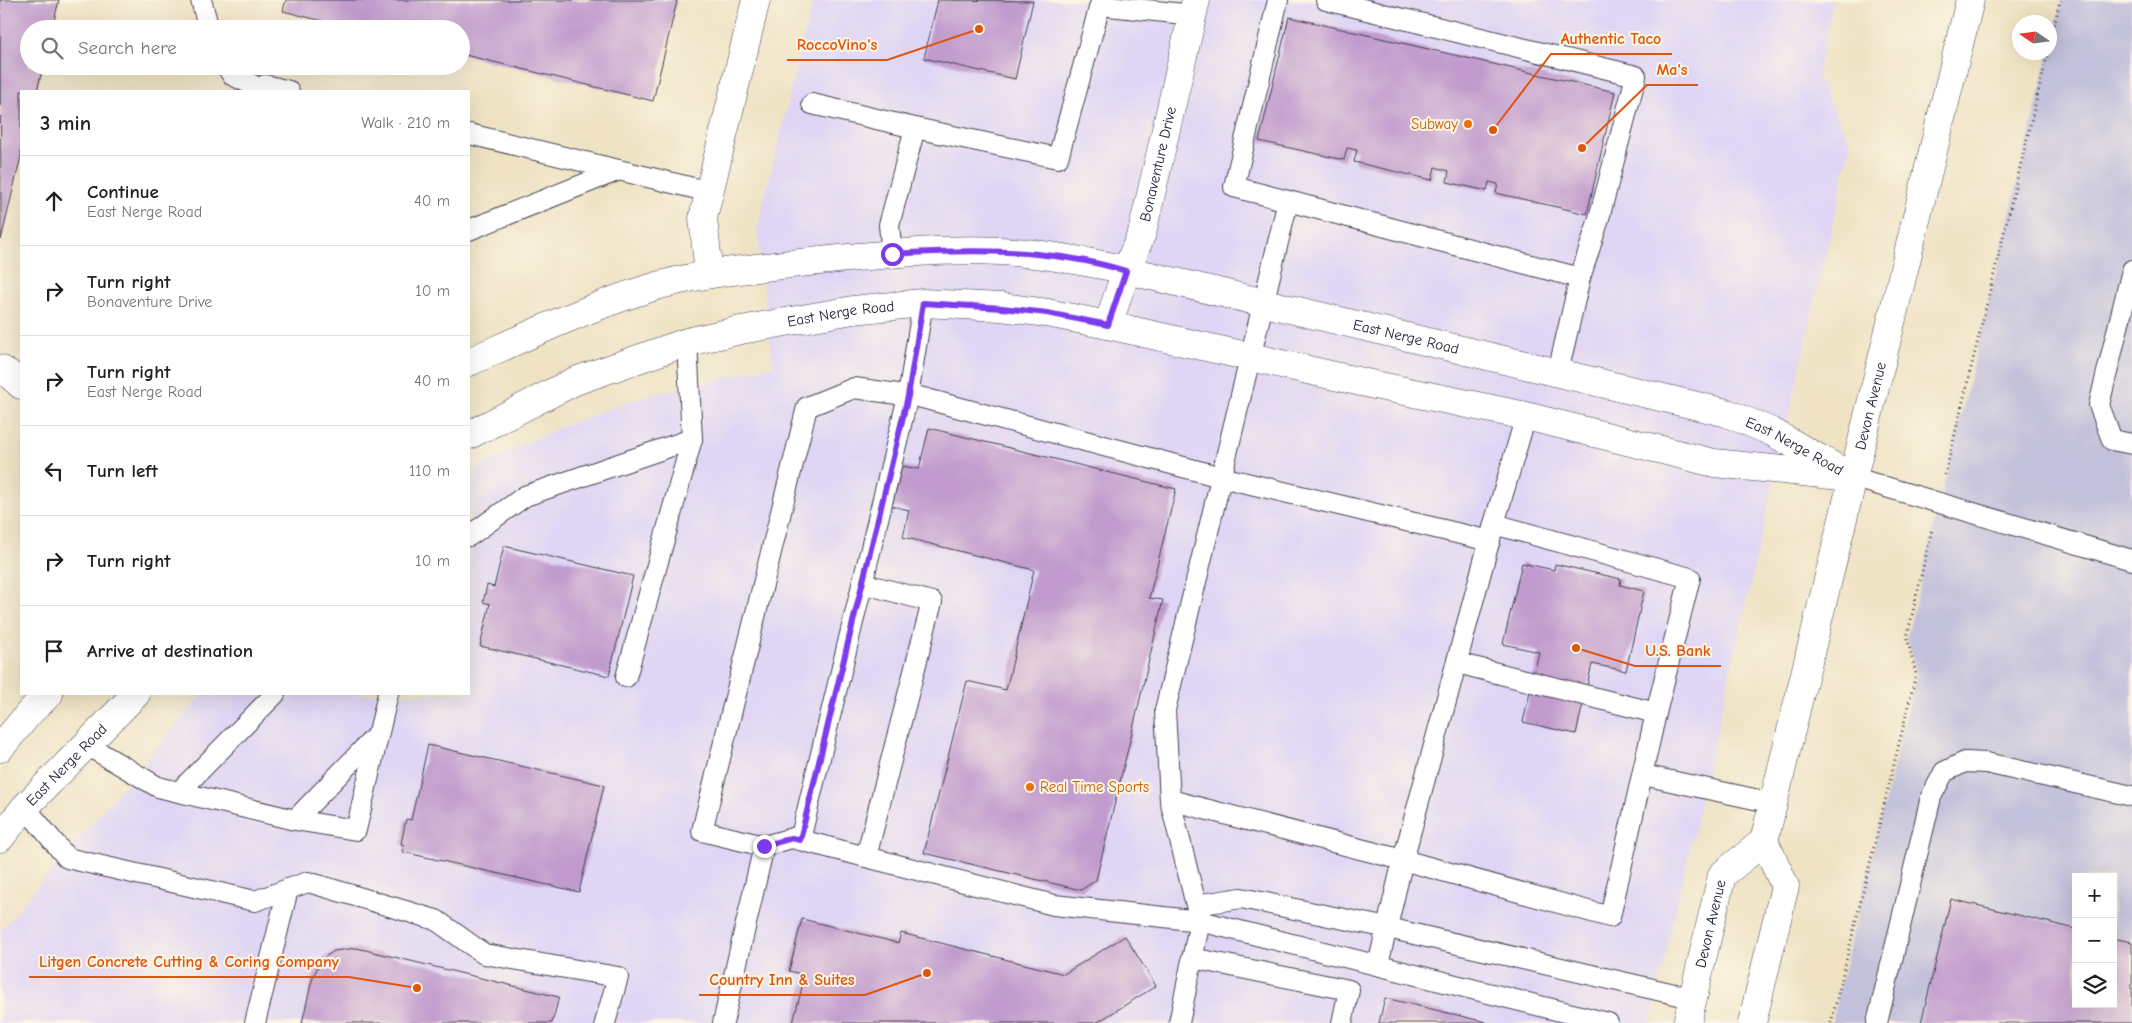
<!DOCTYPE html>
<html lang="en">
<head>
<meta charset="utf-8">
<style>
	:root { --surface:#fff; --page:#f2f2f2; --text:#202124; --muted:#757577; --line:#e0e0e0 }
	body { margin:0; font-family:"Comic Neue",sans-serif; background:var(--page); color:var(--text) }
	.controls { position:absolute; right:15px; bottom:15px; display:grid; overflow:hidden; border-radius:0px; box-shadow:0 5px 20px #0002 }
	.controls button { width:45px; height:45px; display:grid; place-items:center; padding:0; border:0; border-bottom:1px solid var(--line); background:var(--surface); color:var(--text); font:25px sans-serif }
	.compass { position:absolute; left:2012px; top:15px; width:45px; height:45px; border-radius:50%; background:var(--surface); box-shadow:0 5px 20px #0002; rotate:283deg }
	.stop { position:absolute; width:15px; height:15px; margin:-11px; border:4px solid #7c3aed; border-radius:50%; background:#fff }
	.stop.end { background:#7c3aed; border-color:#fff; box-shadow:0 1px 5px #0008 }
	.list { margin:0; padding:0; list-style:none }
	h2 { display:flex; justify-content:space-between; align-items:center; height:65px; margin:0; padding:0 20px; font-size:21px }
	h2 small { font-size:16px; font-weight:400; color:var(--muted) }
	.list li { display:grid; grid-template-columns:32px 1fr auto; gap:15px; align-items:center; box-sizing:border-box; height:90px; padding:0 20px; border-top:1px solid var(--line) }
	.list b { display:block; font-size:19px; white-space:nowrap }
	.list p { margin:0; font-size:16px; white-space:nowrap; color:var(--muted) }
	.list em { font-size:16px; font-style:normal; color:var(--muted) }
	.icon { flex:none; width:28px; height:28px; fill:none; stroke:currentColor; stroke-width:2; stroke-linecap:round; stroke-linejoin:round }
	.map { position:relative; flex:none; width:2132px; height:1023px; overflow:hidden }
	.search { position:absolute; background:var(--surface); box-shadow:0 5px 20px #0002; left:20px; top:20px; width:450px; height:55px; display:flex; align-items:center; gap:12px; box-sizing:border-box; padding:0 18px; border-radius:28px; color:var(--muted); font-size:19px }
	.panel { position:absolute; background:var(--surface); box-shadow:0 5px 20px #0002; left:20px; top:90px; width:450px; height:605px; border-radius:0px }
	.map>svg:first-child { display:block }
	.built { fill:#dfd5f5 }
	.industrial { fill:#c3c1db; fill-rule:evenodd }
	.building { fill:#c19bce }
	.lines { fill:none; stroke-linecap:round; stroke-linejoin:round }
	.lane-casing { stroke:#413f50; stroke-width:22 }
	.street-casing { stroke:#413f50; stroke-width:29 }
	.secondary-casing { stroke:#413f50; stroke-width:29 }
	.path { stroke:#413f50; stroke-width:3; stroke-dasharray:1 4; stroke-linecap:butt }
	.lane { stroke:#fff; stroke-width:20 }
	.street { stroke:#fff; stroke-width:28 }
	.secondary { stroke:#fff; stroke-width:28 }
	.route { stroke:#7c3aed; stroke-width:6 }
	.food-dot { fill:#e8710a; stroke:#fcf5e5; stroke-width:2 }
	.labels { text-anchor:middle; stroke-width:4; stroke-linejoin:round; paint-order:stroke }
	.food-label { font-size:15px; fill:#c56008; stroke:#fcf5e5; text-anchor:end }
	.street-label { font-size:15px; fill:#22223b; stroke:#fcf5e5 }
	.leader { fill:none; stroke:#de560e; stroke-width:2 }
	.callout-dot { fill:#de560e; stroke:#fcf5e5; stroke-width:2 }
	.callout-label { font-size:16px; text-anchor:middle; font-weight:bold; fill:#de560e; stroke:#fcf5e5; stroke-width:4; stroke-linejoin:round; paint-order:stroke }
</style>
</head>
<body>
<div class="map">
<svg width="2132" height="1023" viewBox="0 0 2132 1023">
	<rect width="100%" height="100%" fill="#fcf5e5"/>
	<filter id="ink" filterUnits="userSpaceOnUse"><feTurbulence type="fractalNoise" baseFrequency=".02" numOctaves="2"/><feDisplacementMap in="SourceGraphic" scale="10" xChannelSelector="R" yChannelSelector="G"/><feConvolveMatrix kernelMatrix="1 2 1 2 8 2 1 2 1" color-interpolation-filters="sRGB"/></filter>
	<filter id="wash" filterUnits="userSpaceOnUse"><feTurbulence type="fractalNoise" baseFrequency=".0096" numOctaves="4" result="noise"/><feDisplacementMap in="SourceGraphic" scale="20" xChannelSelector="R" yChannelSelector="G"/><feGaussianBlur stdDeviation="1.12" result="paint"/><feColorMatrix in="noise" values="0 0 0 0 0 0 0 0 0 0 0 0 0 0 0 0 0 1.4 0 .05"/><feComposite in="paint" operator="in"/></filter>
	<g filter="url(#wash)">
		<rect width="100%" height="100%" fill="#efe3c4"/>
		<!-- built -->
		<path class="built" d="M813,0H1833L1817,77L1851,144L1650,1023H0V931L202,694H469V472L511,450L561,427L614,407L654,394L773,366L757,229Z"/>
		<!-- industrial -->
		<path class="industrial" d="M2062,0H2132V1023H1831L1916,674L1907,637ZM2076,877H2113V1004H2076Z"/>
		<g id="blocks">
			<!-- building -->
			<g class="building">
				<path d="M0,0H59L52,29H29V66H43L37,91H21V156L1,240Z"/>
				<path d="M286,0H672L677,1L653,101L461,54V29H355L283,11Z"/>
				<path d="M938,0L1033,1L1015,79L924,58Z"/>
				<path d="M1289,17L1615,92L1587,214L1496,193L1498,184L1489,182L1487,191L1447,182L1449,171L1435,167L1432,180L1354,162L1357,150L1347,148L1344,160L1259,141Z"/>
				<path d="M929,428L1176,489L1149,598L1163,600L1135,720L1096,880L1081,890L924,853L967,681L1006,690L1034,570L903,537L909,510L892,506L902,466L919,469Z"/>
				<path d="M504,546L633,576L609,676L480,646L490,604L483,602L487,585L494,587Z"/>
				<path d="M1522,563L1554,570L1555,564L1621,579L1620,585L1644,591L1626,671L1592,664L1576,734L1523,722L1539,652L1503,644Z"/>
				<path d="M428,745L604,785L579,892L403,852L404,845L401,844L406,819L411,820Z"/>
				<path d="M1951,899L2076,929V1004H2113V938L2132,942V1023H1921Z"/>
				<path d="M802,919L898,943L901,933L1064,974L1125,936L1156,986L1096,1023H793L805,975L789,971Z"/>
				<path d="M357,948L559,997L552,1023H302L312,980L318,966L325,957L334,951Z"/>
				<path d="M1385,998L1486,1022V1023H1379Z"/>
			</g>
		</g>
	</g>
	<g filter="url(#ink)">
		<use href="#blocks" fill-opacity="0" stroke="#413f50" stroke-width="1"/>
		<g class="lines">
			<defs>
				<g id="lane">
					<path d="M201,0L209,29"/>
					<path d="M1278,0L1234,187L1288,201"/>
					<path d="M1326,0L1636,76L1598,222L1580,278L1558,372"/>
					<path d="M226,66L232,75L263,90"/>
					<path d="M263,91L265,85L289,91"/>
					<path d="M812,104L915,128"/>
					<path d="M469,134L710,192"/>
					<path d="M469,230L619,170"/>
					<path d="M892,254L889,225L915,128L1058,158L1100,5L1193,15"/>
					<path d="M2132,270L2099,405L2112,440L2132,444"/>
					<path d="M1852,477L2132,560"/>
					<path d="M469,536L525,496L692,439L687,342"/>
					<path d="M862,583L932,602L866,857"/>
					<path d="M1457,663L1656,713"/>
					<path d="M626,677L692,439"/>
					<path d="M85,744L158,787L295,820L356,830L388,694"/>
					<path d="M1643,775L1773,803"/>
					<path d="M179,792L275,694"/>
					<path d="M1170,800L1403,860L1610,917L1656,713L1690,578L1494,524"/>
					<path d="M25,807L67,858L255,901L308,882L436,920L484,954L618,977L605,1023"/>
					<path d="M295,820L377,735"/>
					<path d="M800,840L908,396L923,303"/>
					<path d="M764,846L702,831L807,407L854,388L919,397L1221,477L1490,541"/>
					<path d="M1196,905L1241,898L1388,928L1692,998"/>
					<path d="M1192,958L1349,990L1342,1023"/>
					<path d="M1378,965L1403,860L1494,524L1526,416"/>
					<path d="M255,1023L288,889"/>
					<path d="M723,1023L764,846L792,838L1054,905L1200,921L1608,1023"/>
					<path d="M1179,1023L1200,921L1170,800L1165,710L1288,201L1580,278"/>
					<path d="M1877,1023L1931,797L1944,772L1965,762L1986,763L2132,796"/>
				</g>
				<g id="street">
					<path d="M709,274L703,218L756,0"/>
					<path id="s1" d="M1108,325L1126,271L1142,233L1196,0"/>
					<path d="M0,369L9,374L21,385"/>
				</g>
				<g id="secondary">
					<path id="s2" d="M469,362C527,336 586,308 647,289C697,273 749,269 800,263C867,256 933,248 1000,251C1038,253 1076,260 1113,267L1727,413L1772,432L1852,477"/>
					<path id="s3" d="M469,435L575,381L687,342L741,330L853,310L923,303L1001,307L1047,313L1108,325L1375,385L1526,416L1714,463L1841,476"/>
					<path d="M0,748L31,711L49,694"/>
					<path id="s4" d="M0,838L25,807L136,694"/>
					<path id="s5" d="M1687,1023L1722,875L1764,841L1970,0"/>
					<path d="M1752,1023L1785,886L1764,841"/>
				</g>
			</defs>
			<!-- lane casing -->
			<use href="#lane" class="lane-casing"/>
			<!-- street casing -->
			<use href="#street" class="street-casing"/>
			<!-- secondary casing -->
			<use href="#secondary" class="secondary-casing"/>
			<!-- path -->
			<g class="path">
				<path d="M2050,44L2060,0"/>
				<path d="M1945,475L2048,52"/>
				<path d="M1831,1023L1916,674L1907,637L1932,529"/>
			</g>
			<!-- lane -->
			<use href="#lane" class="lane"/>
			<!-- street -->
			<use href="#street" class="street"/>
			<!-- secondary -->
			<use href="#secondary" class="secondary"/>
		</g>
	</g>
	<g class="lines" filter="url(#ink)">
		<!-- route -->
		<path class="route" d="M764,846L792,838L800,840L908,396L923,303L1002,308L1047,313L1108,325L1126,271C1050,248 970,249 892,254"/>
	</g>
	<!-- markers -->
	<g class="food-dot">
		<circle cx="1468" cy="124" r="5"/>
		<circle cx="1030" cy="787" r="5"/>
	</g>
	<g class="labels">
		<!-- food labels -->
		<g class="food-label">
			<text x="1458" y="129">Subway</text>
			<text x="1040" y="792" text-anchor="start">Real Time Sports</text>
		</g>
		<!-- street labels -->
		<g class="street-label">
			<text dy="5" stroke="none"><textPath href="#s1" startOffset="169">Bonaventure Drive</textPath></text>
			<text dy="5" stroke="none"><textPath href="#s3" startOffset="394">East Nerge Road</textPath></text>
			<text dy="5" stroke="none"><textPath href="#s2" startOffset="964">East Nerge Road</textPath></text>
			<text dy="5" stroke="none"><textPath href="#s5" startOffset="654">Devon Avenue</textPath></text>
			<text dy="5" stroke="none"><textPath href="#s2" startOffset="1369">East Nerge Road</textPath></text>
			<text dy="5" stroke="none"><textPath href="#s4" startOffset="99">East Nerge Road</textPath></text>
			<text dy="5" stroke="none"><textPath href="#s5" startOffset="102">Devon Avenue</textPath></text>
		</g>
	</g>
	<!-- callouts -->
	<path class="leader" d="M1493 130L1551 54H1672M979 29L887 60H787M1582 148L1647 85H1698M1576 648L1635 666H1721M417 988L349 977H29M927 973L865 995H699"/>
	<g class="callout-dot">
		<circle cx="1493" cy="130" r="5"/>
		<circle cx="979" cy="29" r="5"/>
		<circle cx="1582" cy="148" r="5"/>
		<circle cx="1576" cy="648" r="5"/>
		<circle cx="417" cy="988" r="5"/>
		<circle cx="927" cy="973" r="5"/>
	</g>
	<g class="callout-label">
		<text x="1611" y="44">Authentic Taco</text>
		<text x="837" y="50">RoccoVino's</text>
		<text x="1672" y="75">Ma's</text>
		<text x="1678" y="656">U.S. Bank</text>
		<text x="189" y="967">Litgen Concrete Cutting &amp; Coring Company</text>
		<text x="782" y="985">Country Inn &amp; Suites</text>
	</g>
</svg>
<div class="controls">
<button>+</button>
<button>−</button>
<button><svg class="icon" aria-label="layers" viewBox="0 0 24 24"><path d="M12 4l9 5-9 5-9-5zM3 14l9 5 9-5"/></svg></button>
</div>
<svg class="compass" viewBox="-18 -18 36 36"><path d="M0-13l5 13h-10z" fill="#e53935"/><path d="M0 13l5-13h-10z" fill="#757577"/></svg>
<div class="stop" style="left:892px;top:254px"></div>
<div class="stop end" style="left:764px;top:846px"></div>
<div class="search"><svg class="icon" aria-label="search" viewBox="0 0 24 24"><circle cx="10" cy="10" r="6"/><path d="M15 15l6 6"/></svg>Search here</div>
<section class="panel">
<h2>3 min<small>Walk · 210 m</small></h2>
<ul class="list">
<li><svg class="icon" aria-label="ahead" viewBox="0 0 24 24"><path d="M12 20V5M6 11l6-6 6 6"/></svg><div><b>Continue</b><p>East Nerge Road</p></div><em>40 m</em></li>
<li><svg class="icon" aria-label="right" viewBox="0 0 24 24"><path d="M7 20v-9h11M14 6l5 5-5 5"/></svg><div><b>Turn right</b><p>Bonaventure Drive</p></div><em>10 m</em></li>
<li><svg class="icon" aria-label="right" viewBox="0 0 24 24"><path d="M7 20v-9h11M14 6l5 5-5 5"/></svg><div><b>Turn right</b><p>East Nerge Road</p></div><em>40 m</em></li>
<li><svg class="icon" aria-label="left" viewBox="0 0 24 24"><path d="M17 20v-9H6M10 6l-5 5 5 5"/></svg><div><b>Turn left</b></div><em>110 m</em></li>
<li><svg class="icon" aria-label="right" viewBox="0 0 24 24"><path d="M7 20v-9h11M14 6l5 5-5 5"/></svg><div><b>Turn right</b></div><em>10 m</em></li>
<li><svg class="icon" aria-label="arrive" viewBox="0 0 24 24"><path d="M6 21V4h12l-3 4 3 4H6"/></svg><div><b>Arrive at destination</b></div></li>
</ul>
</section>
</div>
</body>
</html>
